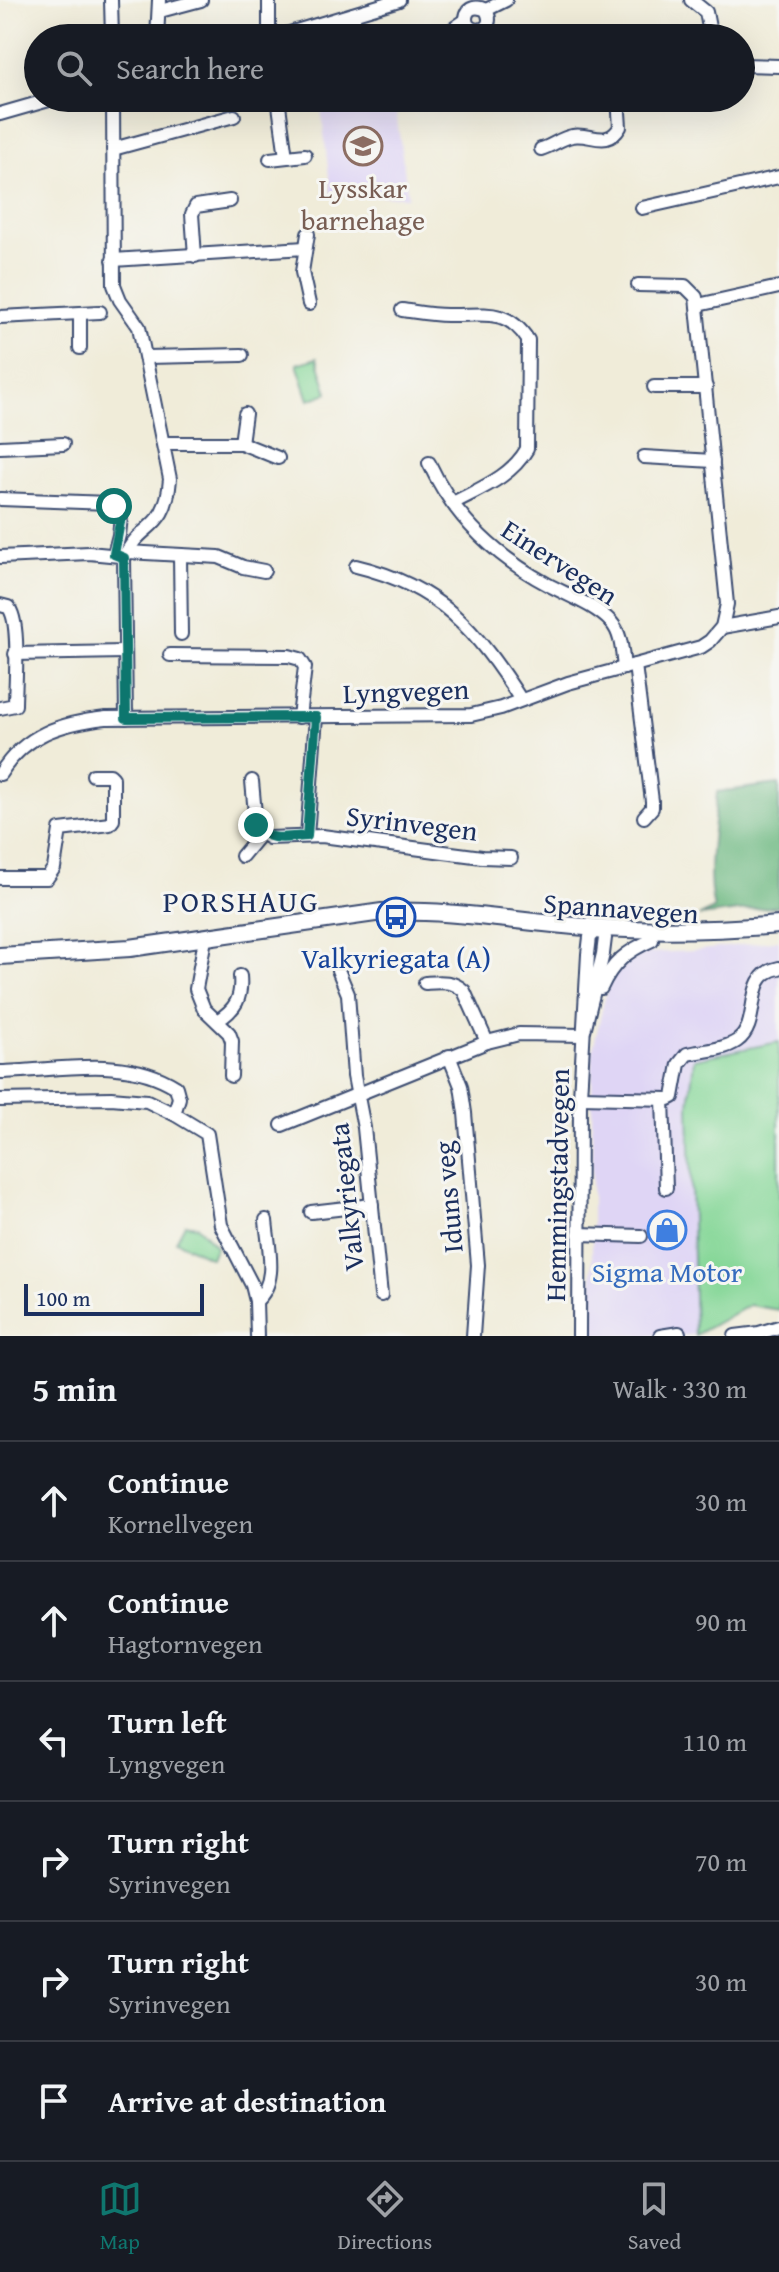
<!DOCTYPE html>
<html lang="en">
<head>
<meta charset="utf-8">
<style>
	:root { --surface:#171b24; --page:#242831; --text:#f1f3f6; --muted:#9ea1a6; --line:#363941; --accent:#0f766e }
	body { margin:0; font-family:"Gentium Book Plus",serif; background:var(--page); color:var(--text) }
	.scale { position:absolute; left:24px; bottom:20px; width:180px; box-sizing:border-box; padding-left:8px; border:4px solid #1b2f5e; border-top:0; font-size:22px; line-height:28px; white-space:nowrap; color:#1b2f5e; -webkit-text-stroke:6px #f6f6f2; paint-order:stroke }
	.stop { position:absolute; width:24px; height:24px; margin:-18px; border:6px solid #0f766e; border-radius:50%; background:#fff }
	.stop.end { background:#0f766e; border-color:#fff; box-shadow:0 2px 8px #0008 }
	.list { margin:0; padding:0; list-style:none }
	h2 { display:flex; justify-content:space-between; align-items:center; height:104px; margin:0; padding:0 32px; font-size:34px }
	h2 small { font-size:26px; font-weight:400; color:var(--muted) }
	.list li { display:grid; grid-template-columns:52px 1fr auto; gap:24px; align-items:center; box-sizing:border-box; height:120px; padding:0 32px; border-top:2px solid var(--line) }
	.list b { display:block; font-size:30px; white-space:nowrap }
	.list p { margin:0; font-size:26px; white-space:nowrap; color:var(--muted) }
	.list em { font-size:26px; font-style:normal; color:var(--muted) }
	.icon { flex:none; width:44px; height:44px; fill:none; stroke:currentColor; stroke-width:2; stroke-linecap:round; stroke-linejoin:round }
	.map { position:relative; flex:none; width:779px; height:1336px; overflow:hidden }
	.search { position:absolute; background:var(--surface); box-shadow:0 8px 32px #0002; left:24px; right:24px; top:24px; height:88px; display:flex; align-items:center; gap:20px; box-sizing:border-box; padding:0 28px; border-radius:44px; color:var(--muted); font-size:30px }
	.sheet { height:824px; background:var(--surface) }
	nav { display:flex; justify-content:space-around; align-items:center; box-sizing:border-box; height:112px; border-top:2px solid var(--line); background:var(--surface); font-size:22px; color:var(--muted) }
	nav a { display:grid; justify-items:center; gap:4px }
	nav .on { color:var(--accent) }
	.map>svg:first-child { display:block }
	.built { fill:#dfd5f5 }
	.green { fill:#86d798; stroke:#50837b; stroke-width:2 }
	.forest { fill:#6cb880; stroke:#44746f; stroke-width:2 }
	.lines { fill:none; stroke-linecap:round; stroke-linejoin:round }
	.minor-casing { stroke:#3b4b70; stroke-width:16 }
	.major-casing { stroke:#3b4b70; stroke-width:20 }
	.minor { stroke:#fff; stroke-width:12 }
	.major { stroke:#fff; stroke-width:16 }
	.route { stroke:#0f766e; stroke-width:10 }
	.labels { text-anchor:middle; stroke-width:6; stroke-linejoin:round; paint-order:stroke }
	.education-label { font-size:28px; fill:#785e54; stroke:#f6f6f2 }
	.street-label { font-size:28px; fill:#1b2f5e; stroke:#f6f6f2 }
	.transit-label { font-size:28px; fill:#164399; stroke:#f6f6f2 }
	.shop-label { font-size:28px; fill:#366cbe; stroke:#f6f6f2 }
	.neighbourhood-label { font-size:30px; letter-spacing:2px; fill:#1b2f5e; stroke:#f6f6f2 }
</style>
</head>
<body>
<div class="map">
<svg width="779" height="1336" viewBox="0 0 779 1336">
	<rect width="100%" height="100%" fill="#f6f6f2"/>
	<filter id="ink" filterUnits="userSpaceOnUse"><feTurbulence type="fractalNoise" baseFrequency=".0125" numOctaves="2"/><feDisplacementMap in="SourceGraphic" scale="16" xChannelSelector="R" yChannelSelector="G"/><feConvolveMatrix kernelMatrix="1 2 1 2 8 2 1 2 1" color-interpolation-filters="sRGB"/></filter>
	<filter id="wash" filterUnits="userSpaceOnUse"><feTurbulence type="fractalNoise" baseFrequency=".006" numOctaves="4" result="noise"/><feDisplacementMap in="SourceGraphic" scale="32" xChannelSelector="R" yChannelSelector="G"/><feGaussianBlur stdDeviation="1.8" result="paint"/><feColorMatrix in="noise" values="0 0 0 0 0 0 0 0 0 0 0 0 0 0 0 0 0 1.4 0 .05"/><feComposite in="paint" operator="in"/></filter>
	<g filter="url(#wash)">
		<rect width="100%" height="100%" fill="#f0ecd9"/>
		<!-- built -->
		<g class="built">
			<path d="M320,98H394L408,197L331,194Z"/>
			<path d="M779,940V1042L694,1059L689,1106L695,1335L592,1336V1053L606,993L614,974L633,959L646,953L694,951Z"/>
		</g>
		<!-- green -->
		<g class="green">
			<path d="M317,358L328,393L309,400L297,364Z"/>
			<path d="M779,1042V1310L749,1305L695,1335L689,1106L694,1059Z"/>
			<path d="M185,1224L197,1226L216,1246L211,1258L176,1241Z"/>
		</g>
		<!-- forest -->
		<path class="forest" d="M779,784V906L699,916L714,909C705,872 714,830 717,792Z"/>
	</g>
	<g filter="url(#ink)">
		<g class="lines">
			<defs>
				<g id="minor">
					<path d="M111,0L112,38"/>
					<path d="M269,0V38"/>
					<path d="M691,0L706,12L711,38"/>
					<path d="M486,10C499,33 465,36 466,18C467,6 478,6 486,10L506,0"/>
					<path d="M160,11L201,0"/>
					<path d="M353,14L358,38"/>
					<path d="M157,38L159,0"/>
					<path d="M273,38L399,0"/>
					<path d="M423,38L450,31L466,20"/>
					<path d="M741,65L779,66"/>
					<path d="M113,98L114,285L120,300L139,327L170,479C166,533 140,521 124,558L126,718"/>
					<path d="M278,98L286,157"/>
					<path d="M0,114L56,98"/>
					<path d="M113,149L234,116"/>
					<path d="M541,149C552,146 561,138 572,136C590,132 607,149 620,127L618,98"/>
					<path d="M270,159L305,155"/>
					<path d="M642,208L779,177"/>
					<path d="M308,234L302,272L309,304"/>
					<path d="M195,256L192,214L196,206L230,201"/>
					<path d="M113,260L305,248"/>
					<path d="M698,305L779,287"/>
					<path d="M402,310C417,312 432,315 447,315C482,316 506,306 528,340L527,449C511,477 481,488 453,503"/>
					<path d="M80,314V348"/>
					<path d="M0,317L100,312"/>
					<path d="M146,357L242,355"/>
					<path d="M654,387H706"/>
					<path d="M163,443H241L278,458"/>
					<path d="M241,443L245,414"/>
					<path d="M0,447L63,444"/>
					<path d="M644,457L713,461"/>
					<path d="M429,463C454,517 495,556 547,584C567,595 595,605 611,622C622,634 622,652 624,668"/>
					<path d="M0,499L109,503L121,517L119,535L114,554"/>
					<path d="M127,552L219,557L243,567L264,571"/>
					<path d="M180,555L181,634"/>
					<path d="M0,557L89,553L120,556"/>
					<path d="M356,566C440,586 476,630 521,700"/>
					<path d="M0,605L8,607C21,620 15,684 15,705L0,708"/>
					<path d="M722,627L779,617"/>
					<path d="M15,654L124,652"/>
					<path d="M170,655L289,656L300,659L305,667L299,717"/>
					<path d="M635,665L652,801V808L644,817"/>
					<path d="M0,774C25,734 61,723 106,718L471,715L501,708L568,683L701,647L710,641L722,627L727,604L696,297L685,286L638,285"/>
					<path d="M252,781L256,825L261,833L269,838L322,836L482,857L511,858"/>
					<path d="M307,836L316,717"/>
					<path d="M242,856L261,833"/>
					<path d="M0,878H47L54,868L60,830L110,824L113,820V778L110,775H93"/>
					<path d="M205,939L196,989L204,1009L229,1033L232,1041L231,1076"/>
					<path d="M338,970L348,994L354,1076L364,1128L381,1295"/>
					<path d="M425,983C439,982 453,980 464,991L487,1042"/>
					<path d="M601,988C612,963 627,951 652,940"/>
					<path d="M217,1021C236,1009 242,998 240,976"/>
					<path d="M449,1056L461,1086L465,1113L478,1265L473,1336"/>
					<path d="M0,1072C57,1071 125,1054 176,1087L179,1098L174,1114"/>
					<path d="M580,1097L669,1099L673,1097L679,1064L687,1054C702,1051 724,1050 737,1041C763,1023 741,975 779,968"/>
					<path d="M663,1099L666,1188"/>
					<path d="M0,1100L111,1098L147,1101L174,1114L207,1134L221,1225L252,1285L256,1301L257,1336"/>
					<path d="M282,1125L487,1042L519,1034L583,1035"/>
					<path d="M311,1212L372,1205"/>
					<path d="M579,1234L641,1236"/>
					<path d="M256,1301C279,1282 268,1247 266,1220"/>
					<path d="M579,1336L580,1097L588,954L590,937L600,928L605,938L603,954L583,1035"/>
					<path d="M660,1336L679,1333"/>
					<path d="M735,1336L759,1333L779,1327"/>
				</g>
				<path id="major" d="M0,956L130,948L382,912C456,909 528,924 601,928C660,931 720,930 779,925"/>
			</defs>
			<!-- minor casing -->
			<use href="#minor" class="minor-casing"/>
			<!-- major casing -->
			<use href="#major" class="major-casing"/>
			<!-- minor -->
			<use href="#minor" class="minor"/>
			<!-- major -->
			<use href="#major" class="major"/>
		</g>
	</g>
	<g class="lines" filter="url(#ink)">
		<!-- route -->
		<path class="route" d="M114,506L121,517L114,554L124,558L126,718L316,717L307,836C288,837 267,843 256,825"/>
	</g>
	<!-- icons -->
	<defs>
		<symbol id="school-ring" viewBox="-11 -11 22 22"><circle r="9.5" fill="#f6f6f2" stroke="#8d6e63" stroke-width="1.5"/><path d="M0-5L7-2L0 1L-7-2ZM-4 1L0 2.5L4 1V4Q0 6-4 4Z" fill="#8d6e63"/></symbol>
		<symbol id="bus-ring" viewBox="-11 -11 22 22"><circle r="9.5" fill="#f6f6f2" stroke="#1a4fb4" stroke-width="1.5"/><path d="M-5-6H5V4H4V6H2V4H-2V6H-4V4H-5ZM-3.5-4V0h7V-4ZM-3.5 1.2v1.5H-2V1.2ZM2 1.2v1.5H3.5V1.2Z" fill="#1a4fb4"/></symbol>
		<symbol id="shop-ring" viewBox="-11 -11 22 22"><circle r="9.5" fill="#f6f6f2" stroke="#3f7fe0" stroke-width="1.5"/><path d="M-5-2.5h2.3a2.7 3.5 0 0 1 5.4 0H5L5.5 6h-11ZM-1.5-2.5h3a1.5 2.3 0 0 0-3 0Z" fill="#3f7fe0"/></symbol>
	</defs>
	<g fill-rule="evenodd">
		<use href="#school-ring" x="341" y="124" width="44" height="44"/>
		<use href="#bus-ring" x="374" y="895" width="44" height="44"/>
		<use href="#shop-ring" x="645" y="1208" width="44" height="44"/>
	</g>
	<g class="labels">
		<!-- education labels -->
		<g class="education-label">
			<text x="363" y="198">Lysskar<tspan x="363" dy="32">barnehage</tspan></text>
		</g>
		<!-- street labels -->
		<g class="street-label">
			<text transform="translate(560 562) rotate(33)" y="10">Einervegen</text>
			<text transform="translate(406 691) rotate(-2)" y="10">Lyngvegen</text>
			<text transform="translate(412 823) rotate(7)" y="10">Syrinvegen</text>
			<text transform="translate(621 908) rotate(4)" y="10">Spannavegen</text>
			<text transform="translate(557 1185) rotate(-89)" y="10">Hemmingstadvegen</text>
			<text transform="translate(346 1197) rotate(-96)" y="10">Valkyriegata</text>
			<text transform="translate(448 1197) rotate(-95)" y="10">Iduns veg</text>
		</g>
		<!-- transit labels -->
		<g class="transit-label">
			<text x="396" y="968">Valkyriegata (A)</text>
		</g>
		<!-- shop labels -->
		<g class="shop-label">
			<text x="667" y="1282">Sigma Motor</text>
		</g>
		<!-- neighbourhood labels -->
		<g class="neighbourhood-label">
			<text x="241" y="912">PORSHAUG</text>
		</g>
	</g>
</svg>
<div class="scale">100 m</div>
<div class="stop" style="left:114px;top:506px"></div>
<div class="stop end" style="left:256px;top:825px"></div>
<div class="search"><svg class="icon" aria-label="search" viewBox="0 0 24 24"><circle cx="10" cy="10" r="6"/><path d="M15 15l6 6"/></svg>Search here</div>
</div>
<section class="sheet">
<h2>5 min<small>Walk · 330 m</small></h2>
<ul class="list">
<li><svg class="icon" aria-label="ahead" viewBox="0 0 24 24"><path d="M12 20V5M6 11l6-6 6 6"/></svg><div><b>Continue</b><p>Kornellvegen</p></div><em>30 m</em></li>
<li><svg class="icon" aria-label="ahead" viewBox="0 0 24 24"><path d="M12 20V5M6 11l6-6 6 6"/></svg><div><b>Continue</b><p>Hagtornvegen</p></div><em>90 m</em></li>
<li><svg class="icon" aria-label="left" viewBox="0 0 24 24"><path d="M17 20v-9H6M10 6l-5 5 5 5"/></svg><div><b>Turn left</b><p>Lyngvegen</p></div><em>110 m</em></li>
<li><svg class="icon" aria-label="right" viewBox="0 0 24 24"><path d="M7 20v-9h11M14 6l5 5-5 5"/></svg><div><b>Turn right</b><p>Syrinvegen</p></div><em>70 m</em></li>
<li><svg class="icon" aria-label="right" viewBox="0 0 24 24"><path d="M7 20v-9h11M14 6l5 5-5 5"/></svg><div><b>Turn right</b><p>Syrinvegen</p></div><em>30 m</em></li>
<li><svg class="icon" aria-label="arrive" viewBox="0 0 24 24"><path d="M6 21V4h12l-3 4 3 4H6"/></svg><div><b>Arrive at destination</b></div></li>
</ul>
</section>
<nav>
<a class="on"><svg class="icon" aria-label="map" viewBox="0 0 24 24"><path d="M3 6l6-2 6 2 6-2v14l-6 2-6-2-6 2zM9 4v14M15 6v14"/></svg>Map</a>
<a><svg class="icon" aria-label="directions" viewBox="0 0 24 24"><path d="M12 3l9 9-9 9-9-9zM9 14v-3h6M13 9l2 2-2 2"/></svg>Directions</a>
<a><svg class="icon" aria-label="saved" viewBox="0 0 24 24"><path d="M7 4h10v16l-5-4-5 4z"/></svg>Saved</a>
</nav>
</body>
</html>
